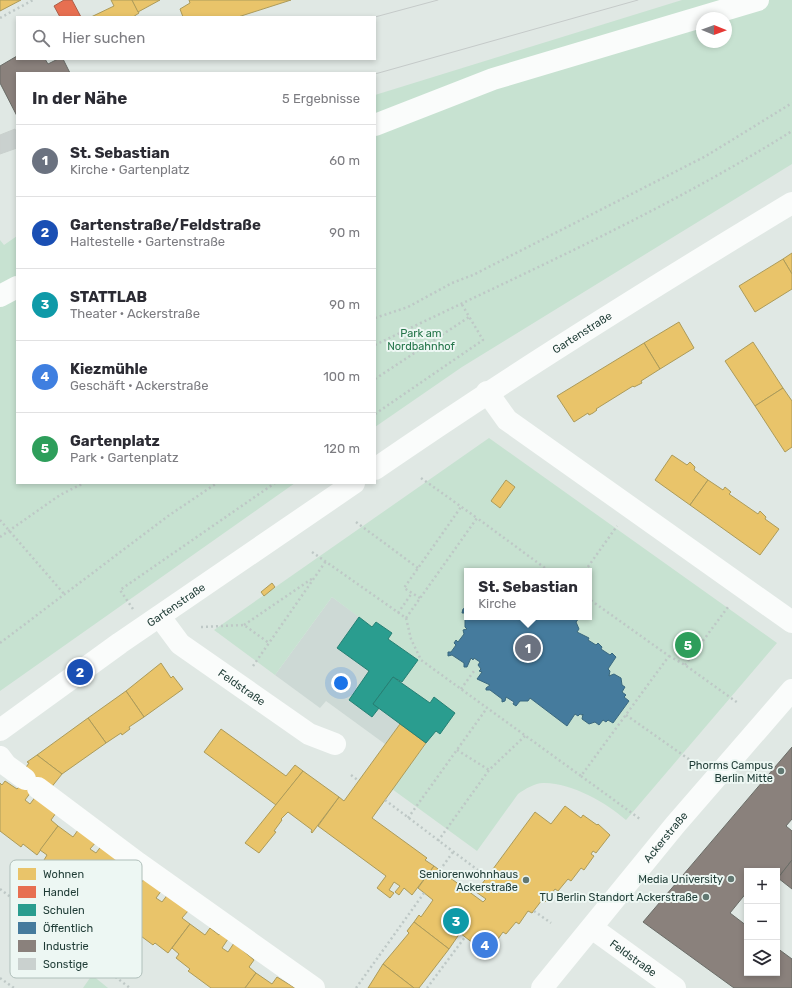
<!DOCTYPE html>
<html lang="de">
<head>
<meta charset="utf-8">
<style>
	:root { --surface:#fff; --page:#f7f7f7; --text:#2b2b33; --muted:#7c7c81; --line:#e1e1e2; --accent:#0b8043 }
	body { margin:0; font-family:Rubik,sans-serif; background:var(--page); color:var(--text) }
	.controls { position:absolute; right:12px; bottom:12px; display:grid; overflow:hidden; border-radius:0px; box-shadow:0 2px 6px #0003 }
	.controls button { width:36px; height:36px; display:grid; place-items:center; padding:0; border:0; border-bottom:1px solid var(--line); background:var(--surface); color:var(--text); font:20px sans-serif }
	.compass { position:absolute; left:696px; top:12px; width:36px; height:36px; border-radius:50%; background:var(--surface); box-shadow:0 2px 6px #0003; rotate:91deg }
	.you { position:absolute; left:341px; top:683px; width:14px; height:14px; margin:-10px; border:3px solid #fff; border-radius:50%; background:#1a73e8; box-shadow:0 0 0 6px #1a73e833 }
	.badge { display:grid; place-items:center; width:26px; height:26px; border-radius:50%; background:var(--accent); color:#fff; font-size:13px; font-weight:700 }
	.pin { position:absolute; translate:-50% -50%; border:2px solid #fff; box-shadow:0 1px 4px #0006 }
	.popup { position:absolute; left:464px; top:568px; width:128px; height:52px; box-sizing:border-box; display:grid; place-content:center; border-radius:0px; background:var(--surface); filter:drop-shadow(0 1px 3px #0005); font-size:13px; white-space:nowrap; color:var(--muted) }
	.popup b { font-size:15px; color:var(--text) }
	.popup::after { content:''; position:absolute; left:50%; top:100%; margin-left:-8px; border:8px solid transparent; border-top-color:var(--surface) }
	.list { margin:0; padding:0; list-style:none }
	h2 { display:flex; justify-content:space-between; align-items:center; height:52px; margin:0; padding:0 16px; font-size:17px }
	h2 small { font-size:13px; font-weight:400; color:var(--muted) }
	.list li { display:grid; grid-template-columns:26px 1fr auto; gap:12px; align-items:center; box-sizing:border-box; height:72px; padding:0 16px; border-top:1px solid var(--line) }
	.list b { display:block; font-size:15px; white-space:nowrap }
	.list p { margin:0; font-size:13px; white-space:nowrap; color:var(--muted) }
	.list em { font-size:13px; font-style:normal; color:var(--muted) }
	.icon { flex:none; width:22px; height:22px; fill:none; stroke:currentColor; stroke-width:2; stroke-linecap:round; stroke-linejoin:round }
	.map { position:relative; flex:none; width:792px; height:988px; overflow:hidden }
	.search { position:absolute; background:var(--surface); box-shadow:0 2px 6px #0003; left:16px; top:16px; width:360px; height:44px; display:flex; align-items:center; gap:10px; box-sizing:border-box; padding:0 14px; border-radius:0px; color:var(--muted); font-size:15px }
	.panel { position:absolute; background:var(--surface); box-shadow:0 2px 6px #0003; left:16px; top:72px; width:360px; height:412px; border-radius:0px }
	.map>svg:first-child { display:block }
	.built { fill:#cdd9d5 }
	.green { fill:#c7e2d1; fill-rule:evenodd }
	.homes { fill:#e9c46a; stroke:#ac9b5a }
	.shops { fill:#e76f51; stroke:#ab5f49 }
	.schools { fill:#2a9d8f; stroke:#268074 }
	.public { fill:#457b9d; stroke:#39687e }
	.industry { fill:#8a817c; stroke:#6a6c67 }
	.building { fill:#cad1cf; stroke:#c9d0cd }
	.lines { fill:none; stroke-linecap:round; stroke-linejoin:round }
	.path { stroke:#bec8c6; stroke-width:2.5; stroke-dasharray:2 3; stroke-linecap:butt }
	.minor { stroke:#fafcfb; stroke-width:22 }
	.tram { stroke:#c5cac9; stroke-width:1 }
	.poi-dot { fill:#627872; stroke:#edf7f3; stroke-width:1.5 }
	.labels { text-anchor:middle; stroke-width:4; stroke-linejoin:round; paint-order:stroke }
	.street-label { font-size:11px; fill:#1e3b35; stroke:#edf7f3 }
	.park-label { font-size:11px; fill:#25754a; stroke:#edf7f3 }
	.poi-label { font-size:11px; fill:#1e3b35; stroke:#edf7f3; text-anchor:end }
	.key { fill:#edf7f3; stroke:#afbfba; stroke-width:1 }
	.key-label { font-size:11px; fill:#1e3b35 }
</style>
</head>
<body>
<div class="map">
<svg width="792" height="988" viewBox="0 0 792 988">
	<rect width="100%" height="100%" fill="#e0e8e4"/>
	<!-- built -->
	<path class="built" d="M332,597L418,660L436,731L426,743L400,724L385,744L326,701L320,708L275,675Z"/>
	<!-- green -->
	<g class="green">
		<path d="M682,0H792V164L462,367L375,427V95ZM702,18H726V42H702Z"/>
		<path d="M17,236V483H295L0,691V240L4,245Z"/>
		<path d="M489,438L777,643L626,820C607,803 570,782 543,783C535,783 525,789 518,794L477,851L392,789L436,731L430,703L402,682L418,660L388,639L392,633L376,622L372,627L332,597L275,675L214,630ZM508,568H511V571H589V617H580L576,622L578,626L577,632L589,638L588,640L596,645L598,644L602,647L601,649L610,655L612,654L616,657L608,669L610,671L609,676L614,674L621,678L622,685L625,687L622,692L624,697L629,701L613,723L608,720L606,722L603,720L599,725L595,722L589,724L583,714L582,715L580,714L578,716L575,714L567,726L530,698L528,701H520L516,706L506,697L505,701H502V699L490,690H486L490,685L478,679L482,672L480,671V662L474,658L473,659L471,658L467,667H464V663L452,655H448V652H451L456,645V640L458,642L464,634L463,630L467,629L465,627V613L463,612V609L467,607V571H508Z"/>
		<path d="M92,975L108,988H83Z"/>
	</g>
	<!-- homes -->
	<g class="homes">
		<path d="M0,0H21L0,11Z"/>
		<path d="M111,0H132L139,13L133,17H91L114,6Z"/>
		<path d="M132,0H160L138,12Z"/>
		<path d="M189,0H291L238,17H183L180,9L190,3Z"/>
		<path d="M792,253V274L783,259Z"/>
		<path d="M783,259L792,274V289L755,312L739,286Z"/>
		<path d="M679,322L694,348L660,369L644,343Z"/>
		<path d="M753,342L783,388L755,406L725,361Z"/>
		<path d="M644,343L660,369L641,381L642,383L634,387L633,386L596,409L597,410L593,413L589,415L588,413L574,422L557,396Z"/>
		<path d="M783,388L792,401V447L785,452L755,406Z"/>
		<path d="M672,455L687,465L690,462L695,467L694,470L708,480L690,505L655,480Z"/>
		<path d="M506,480L515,487L500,508L491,501Z"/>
		<path d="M708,480L723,490L725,487L731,492L729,494L758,514L760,511L766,517L765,519L779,529L760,555L690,505Z"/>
		<path d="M272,583L275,587L264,596L261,592Z"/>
		<path d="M161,663L171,678L173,676L183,689L144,717L126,691Z"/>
		<path d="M126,691L144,717L129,727L130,729L122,735L121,733L106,743L88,718Z"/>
		<path d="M88,718L106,743L62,774L37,755Z"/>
		<path d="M400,724L426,743L372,818L427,858L425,860L434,866L412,895L404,888L399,895L395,892L400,886L394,882L389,890L394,893L390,898L377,888L386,876L318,826L339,797L344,801Z"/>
		<path d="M221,729L286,776L295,765L303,771L276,805L204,752Z"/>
		<path d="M37,755L62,774L50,789L34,794L21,785L24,770L29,763L27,762Z"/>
		<path d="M303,771L339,797L312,833L311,832L312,830L288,812L281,819L282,820L274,831L276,832L259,853L245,843Z"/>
		<path d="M5,781L17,789L21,785L31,792L25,800L30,804L36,796L56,813L51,820L58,826L37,855L23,844L21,847L0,831V783L2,785Z"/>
		<path d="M565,806L581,818L583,815L597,825L598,824L610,835L596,853L593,851L591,854L594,856L584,870L581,868L571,881L568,879L558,891L555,889L545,902L542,900L532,913L528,911L519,924L516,922L506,934L503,932L487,954L460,933L449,949L414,922L419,915L421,917L433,900L418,888L434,866L483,902L486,899L476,892L535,812L551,824Z"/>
		<path d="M58,826L73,837L78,830L97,841L90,849L96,853L102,845L122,862L117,869L124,875L102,903L89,893L87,896L56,872L58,870L44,860L47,855L40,850Z"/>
		<path d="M124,875L139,886L144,879L162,890L156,898L162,902L168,894L188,911L182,918L190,924L168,953L155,943L153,945L122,922L124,920L110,909L113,905L106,899Z"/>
		<path d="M414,922L449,949L419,988H414L383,964L409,933L407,931Z"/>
		<path d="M190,924L205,935L210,928L219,935L220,933L228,939L222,948L228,952L234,943L254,960L249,967L256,973L245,988H211L188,971L190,969L176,958L179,954L172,948Z"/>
		<path d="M383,964L414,988H368Z"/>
		<path d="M256,973L272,984L277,977L295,988H245Z"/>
	</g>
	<!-- shops -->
	<path class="shops" d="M64,0H72L81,17H60L54,6Z"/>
	<!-- schools -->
	<g class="schools">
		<path d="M359,617L372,627L376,622L392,633L388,639L418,660L402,682L393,677L373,704L379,708L372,717L349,700L369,671L337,648Z"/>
		<path d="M393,677L430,703L434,697L455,713L440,734L436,731L426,743L373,704Z"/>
	</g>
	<!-- public -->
	<path class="public" d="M467,607V617H580L576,622L579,629L577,632L589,638L588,640L596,645L598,643L602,647L601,649L610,655L612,653L616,657L608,669L610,671L609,676L614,674L621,678L622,685L625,687L622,692L626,695L624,697L629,701L613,723L608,720L606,722L603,720L599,725L595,722L589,724L582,719L583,714L582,715L580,714L578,716L575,714L567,726L530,698L528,701H520L516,706L513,704L514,702L506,697L505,701L502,702V699L490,690H486V688L490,685L477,679L482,672L479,671L481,669L478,665L480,662L474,658L473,660L471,658L467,667H464V663L452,655L448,656V652H451L456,645L454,643L456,640L458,642L464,634L463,630L467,629L465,627V613H462L463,609Z"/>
	<!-- industry -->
	<g class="industry">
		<path d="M17,56V59H45L48,64L58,59H63L70,73H17V116L0,83V66Z"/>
		<path d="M792,747V819L786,826L792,831V860L778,878L777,871H769L766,868L764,871H747V892L730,913L747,926V973H777V948L792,959V988H734L643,922Z"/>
		<path d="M792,860V889L778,878Z"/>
	</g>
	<!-- building -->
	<path class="building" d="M15,129L17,135V148L0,154V135Z"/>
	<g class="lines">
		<!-- path -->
		<g class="path">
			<path d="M0,18L33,0"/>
			<path d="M375,318L408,307L452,283L473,275L706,156L792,103"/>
			<path d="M375,345C515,277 660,214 792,131"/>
			<path d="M375,379L469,317"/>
			<path d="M375,414L483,340L461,303"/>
			<path d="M421,478L477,518"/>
			<path d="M0,520L65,595"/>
			<path d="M356,522L418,568"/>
			<path d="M0,537L60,495L84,483"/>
			<path d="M312,552L406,618L411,639L421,660L581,776L669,656L589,599"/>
			<path d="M585,571L617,526"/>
			<path d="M420,598L404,588L461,507"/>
			<path d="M133,609L120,590L275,483"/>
			<path d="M398,613L412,593"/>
			<path d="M406,618L477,518L549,571"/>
			<path d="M244,625L313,578"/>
			<path d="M201,627L244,625L269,643"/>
			<path d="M0,643L168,516L217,483"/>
			<path d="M669,656L685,665L738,703"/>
			<path d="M685,665L728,607"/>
			<path d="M253,666L326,561"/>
			<path d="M461,689L474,671"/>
			<path d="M626,715L690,760"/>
			<path d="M457,750L489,770"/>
			<path d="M351,775L359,781"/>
			<path d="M581,776L640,819"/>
			<path d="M385,800L487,877"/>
			<path d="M408,818L487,708"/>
			<path d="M438,841L489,770L525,736"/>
			<path d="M440,870L453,852"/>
			<path d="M0,889L130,988"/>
			<path d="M534,911L551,923"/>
			<path d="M0,978L14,988"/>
			<path d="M356,988L424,893"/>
			<path d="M427,988L465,937"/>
		</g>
		<!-- minor -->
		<g class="minor">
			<path d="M375,125L493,79L758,0"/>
			<path d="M0,296L17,287"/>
			<path d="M487,392L507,420L792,622"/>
			<path id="s1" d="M375,469C511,375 651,288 792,203"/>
			<path id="s2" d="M160,617L180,644L309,734L335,744"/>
			<path id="s3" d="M0,730L120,643L354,483"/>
			<path d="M0,757L6,765L25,779"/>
			<path d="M38,788L138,863L314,988"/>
			<path id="s4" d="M592,928L675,988"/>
			<path id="s5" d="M542,988L675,825L792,690"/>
		</g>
		<!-- tram -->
		<g class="tram">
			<path d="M375,17L438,0"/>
			<path d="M375,74L638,0"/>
		</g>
	</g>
	<!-- markers -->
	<g class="poi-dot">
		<circle cx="781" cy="771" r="4"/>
		<circle cx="731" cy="879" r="4"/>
		<circle cx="526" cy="880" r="4"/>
		<circle cx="706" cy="897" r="4"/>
	</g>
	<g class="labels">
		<!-- street labels -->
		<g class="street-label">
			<text dy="4" stroke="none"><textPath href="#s1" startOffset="248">Gartenstraße</textPath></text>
			<text dy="4" stroke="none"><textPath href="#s3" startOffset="216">Gartenstraße</textPath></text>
			<text dy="4" stroke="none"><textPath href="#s2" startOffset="109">Feldstraße</textPath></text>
			<text dy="4" stroke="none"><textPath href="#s5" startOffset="195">Ackerstraße</textPath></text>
			<text dy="4" stroke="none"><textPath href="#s4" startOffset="51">Feldstraße</textPath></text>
		</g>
		<!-- park labels -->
		<g class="park-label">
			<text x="421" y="337">Park am<tspan x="421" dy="13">Nordbahnhof</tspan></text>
		</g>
		<!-- poi labels -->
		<g class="poi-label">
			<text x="773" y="769">Phorms Campus<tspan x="773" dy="13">Berlin Mitte</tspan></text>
			<text x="518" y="878">Seniorenwohnhaus<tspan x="518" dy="13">Ackerstraße</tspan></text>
			<text x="723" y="883">Media University</text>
			<text x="698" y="901">TU Berlin Standort Ackerstraße</text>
		</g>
	</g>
	<!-- legend -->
	<rect x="10" y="860" width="132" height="118" rx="6" class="key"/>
	<rect x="18" y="868" width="18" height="12" fill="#e9c46a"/>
	<rect x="18" y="886" width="18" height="12" fill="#e76f51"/>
	<rect x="18" y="904" width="18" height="12" fill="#2a9d8f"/>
	<rect x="18" y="922" width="18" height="12" fill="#457b9d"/>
	<rect x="18" y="940" width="18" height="12" fill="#8a817c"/>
	<rect x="18" y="958" width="18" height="12" fill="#cad1cf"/>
	<g class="key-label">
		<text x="43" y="878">Wohnen</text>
		<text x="43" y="896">Handel</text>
		<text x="43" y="914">Schulen</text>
		<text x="43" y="932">Öffentlich</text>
		<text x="43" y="950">Industrie</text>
		<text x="43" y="968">Sonstige</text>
	</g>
</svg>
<div class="controls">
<button>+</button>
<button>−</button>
<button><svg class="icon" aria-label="layers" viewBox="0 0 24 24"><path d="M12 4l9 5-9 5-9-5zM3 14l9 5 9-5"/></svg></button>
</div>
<svg class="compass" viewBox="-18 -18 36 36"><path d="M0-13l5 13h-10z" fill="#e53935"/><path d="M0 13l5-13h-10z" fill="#7c7c81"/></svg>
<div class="you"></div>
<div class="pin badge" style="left:528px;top:648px;background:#6b7280">1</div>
<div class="popup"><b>St. Sebastian</b>Kirche</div>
<div class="pin badge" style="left:80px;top:672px;background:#1a4fb4">2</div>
<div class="pin badge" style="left:456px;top:921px;background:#0f9aa8">3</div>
<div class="pin badge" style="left:485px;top:945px;background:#3f7fe0">4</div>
<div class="pin badge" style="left:688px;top:645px;background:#2e9e5b">5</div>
<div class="search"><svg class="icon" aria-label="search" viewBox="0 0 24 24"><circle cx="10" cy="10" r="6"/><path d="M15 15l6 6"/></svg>Hier suchen</div>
<section class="panel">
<h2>In der Nähe<small>5 Ergebnisse</small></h2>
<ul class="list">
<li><span class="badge" style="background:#6b7280">1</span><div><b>St. Sebastian</b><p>Kirche · Gartenplatz</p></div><em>60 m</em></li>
<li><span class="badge" style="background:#1a4fb4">2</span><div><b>Gartenstraße/Feldstraße</b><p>Haltestelle · Gartenstraße</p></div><em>90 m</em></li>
<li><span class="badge" style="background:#0f9aa8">3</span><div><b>STATTLAB</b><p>Theater · Ackerstraße</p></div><em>90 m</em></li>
<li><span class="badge" style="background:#3f7fe0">4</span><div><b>Kiezmühle</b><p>Geschäft · Ackerstraße</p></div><em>100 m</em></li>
<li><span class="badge" style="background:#2e9e5b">5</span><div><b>Gartenplatz</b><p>Park · Gartenplatz</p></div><em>120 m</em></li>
</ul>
</section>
</div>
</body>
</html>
